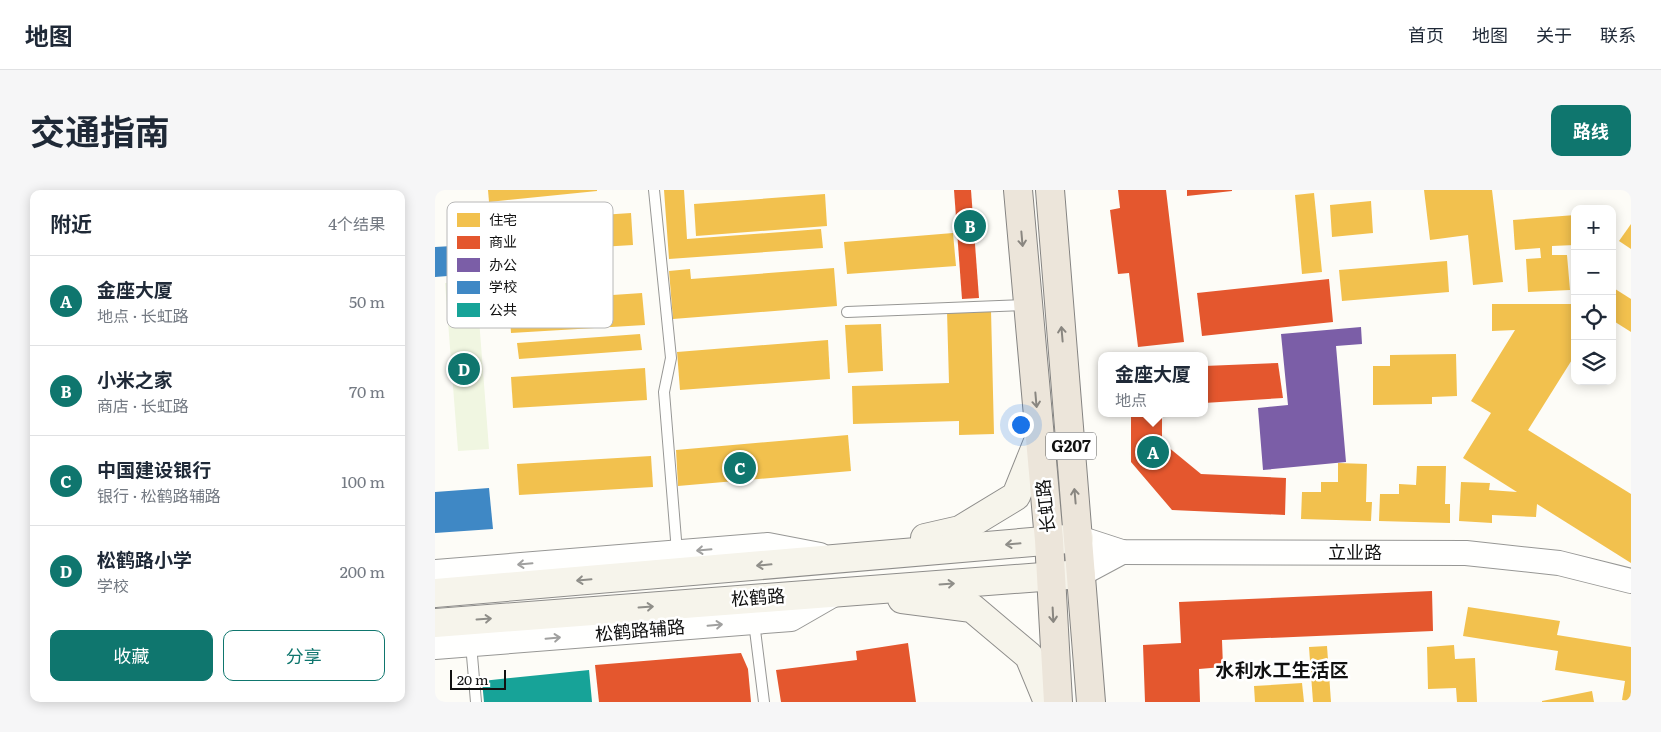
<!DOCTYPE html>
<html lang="zh">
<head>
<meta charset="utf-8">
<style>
	:root { --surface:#fff; --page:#f6f6f7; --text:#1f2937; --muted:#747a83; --line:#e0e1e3; --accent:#0f766e }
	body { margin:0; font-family:Literata,"Noto Sans SC",serif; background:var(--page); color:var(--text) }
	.controls { position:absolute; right:15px; top:15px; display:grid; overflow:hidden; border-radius:10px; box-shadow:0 2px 12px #0003 }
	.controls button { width:45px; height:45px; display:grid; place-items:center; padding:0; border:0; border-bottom:1px solid var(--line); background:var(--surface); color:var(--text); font:25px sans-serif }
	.scale { position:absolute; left:15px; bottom:12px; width:56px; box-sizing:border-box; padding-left:5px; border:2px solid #111; border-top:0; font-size:14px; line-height:18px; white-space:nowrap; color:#111; -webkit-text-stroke:4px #fff; paint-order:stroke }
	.you { position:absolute; left:585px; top:234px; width:18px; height:18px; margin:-12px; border:4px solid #fff; border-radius:50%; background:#1a73e8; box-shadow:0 0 0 8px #1a73e833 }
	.badge { display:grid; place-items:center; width:32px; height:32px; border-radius:50%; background:var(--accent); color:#fff; font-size:16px; font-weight:700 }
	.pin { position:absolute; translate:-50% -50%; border:2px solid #fff; box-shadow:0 1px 5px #0006 }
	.popup { position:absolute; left:663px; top:162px; width:110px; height:65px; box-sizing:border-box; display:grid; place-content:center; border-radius:10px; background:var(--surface); filter:drop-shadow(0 1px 4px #0005); font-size:16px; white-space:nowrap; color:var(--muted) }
	.popup b { font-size:19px; color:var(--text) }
	.popup::after { content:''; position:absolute; left:50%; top:100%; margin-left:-10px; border:10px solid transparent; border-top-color:var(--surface) }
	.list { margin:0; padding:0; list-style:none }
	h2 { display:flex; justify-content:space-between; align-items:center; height:65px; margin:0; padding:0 20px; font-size:21px }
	h2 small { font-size:16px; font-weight:400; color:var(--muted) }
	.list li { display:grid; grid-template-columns:32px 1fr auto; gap:15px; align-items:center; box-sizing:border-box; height:90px; padding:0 20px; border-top:1px solid var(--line) }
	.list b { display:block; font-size:19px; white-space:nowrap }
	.list p { margin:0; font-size:16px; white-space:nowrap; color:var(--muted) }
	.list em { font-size:16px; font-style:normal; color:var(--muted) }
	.actions { display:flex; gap:10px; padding:15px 20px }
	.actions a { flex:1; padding:11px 0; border:1px solid var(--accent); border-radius:10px; text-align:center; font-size:18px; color:var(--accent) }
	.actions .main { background:var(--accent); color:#fff }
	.icon { flex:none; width:28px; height:28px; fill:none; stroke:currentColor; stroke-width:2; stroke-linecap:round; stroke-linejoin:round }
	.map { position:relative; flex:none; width:1196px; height:512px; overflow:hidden; border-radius:10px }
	header { display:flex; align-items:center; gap:30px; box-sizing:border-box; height:70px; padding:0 25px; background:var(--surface); border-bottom:1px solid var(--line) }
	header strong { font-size:24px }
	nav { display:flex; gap:28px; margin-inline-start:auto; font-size:18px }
	.intro { display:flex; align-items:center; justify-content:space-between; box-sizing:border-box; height:120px; padding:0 30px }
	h1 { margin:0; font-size:35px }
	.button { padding:12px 22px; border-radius:10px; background:var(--accent); color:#fff; font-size:18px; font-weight:700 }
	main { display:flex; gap:30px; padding:0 30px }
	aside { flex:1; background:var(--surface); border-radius:10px; box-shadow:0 2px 12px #0003 }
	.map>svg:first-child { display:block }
	.pitch { fill:#f0f6e1 }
	.homes { fill:#f2c14e }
	.shops { fill:#e4572e }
	.offices { fill:#7b5ea7 }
	.schools { fill:#3f88c5 }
	.public { fill:#17a398 }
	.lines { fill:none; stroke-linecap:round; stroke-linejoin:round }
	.service-casing { stroke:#979795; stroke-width:12 }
	.tertiary-casing { stroke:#979795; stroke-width:26 }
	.secondary-casing { stroke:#8e8d8b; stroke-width:30 }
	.trunk-casing { stroke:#858482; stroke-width:30 }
	.service { stroke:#fffffe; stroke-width:10 }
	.tertiary { stroke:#fffffe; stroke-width:24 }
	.secondary { stroke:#f6f4eb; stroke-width:28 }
	.trunk { stroke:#ece5da; stroke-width:28 }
	.oneway { stroke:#898680 }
	.oneway2 { stroke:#8f8e89 }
	.oneway3 { stroke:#a0a09f }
	.labels { text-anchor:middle; stroke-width:5; stroke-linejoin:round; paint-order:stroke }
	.shield { fill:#fff; stroke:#585858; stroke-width:1 }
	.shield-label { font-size:16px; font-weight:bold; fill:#111 }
	.street-label { font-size:18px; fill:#111; stroke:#fff }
	.neighbourhood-label { font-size:19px; font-weight:bold; fill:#111; stroke:#fff }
	.key { fill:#fff; stroke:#b8b8b8; stroke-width:1 }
	.key-label { font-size:14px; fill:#111 }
</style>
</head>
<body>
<header>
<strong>地图</strong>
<nav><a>首页</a><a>地图</a><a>关于</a><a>联系</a></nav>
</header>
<div class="intro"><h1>交通指南</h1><a class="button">路线</a></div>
<main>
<aside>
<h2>附近<small>4个结果</small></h2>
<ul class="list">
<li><span class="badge">A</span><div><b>金座大厦</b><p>地点 · 长虹路</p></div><em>50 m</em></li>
<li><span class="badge">B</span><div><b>小米之家</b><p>商店 · 长虹路</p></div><em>70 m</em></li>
<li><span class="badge">C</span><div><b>中国建设银行</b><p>银行 · 松鹤路辅路</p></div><em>100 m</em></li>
<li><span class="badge">D</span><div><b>松鹤路小学</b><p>学校</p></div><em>200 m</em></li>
</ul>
<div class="actions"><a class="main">收藏</a><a>分享</a></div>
</aside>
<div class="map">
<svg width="1196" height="512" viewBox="0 0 1196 512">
	<rect width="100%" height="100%" fill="#fdfcf7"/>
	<!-- pitch -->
	<path class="pitch" d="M41,90L54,259L23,261L10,93Z"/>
	<!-- homes -->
	<g class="homes">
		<path d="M53,0H162V1L54,12Z"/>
		<path d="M229,0H249L252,49L386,39L388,58L234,69Z"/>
		<path d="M989,0H1057L1068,92L1038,95L1033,45L995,50Z"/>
		<path d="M879,3L887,82L867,84L860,5Z"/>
		<path d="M390,4L392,36L261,46L259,14Z"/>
		<path d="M936,11L938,43L897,47L895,15Z"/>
		<path d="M196,23L198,55L64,63L62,32Z"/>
		<path d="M1140,25V55L1117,56V65H1132L1135,100L1093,102L1091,69L1106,68L1105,58L1080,60L1078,30Z"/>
		<path d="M1196,34V59L1184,51Z"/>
		<path d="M518,43L521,76L412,84L409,52Z"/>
		<path d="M1012,71L1014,102L907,111L904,80Z"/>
		<path d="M399,78L402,116L238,129L234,81L255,79L256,89Z"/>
		<path d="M1177,97L1196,109V142L1177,130Z"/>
		<path d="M207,103L210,135L76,143L74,112Z"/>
		<path d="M1057,114H1140V165L1093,240L1196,304V373L1102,314L1101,327L1057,325V333L1024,331L1026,292L1055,293L1054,300L1082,302L1028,268L1056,223L1036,211L1080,140L1057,141Z"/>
		<path d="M556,120L559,244L524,245V231L418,234L417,196L514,193L512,121Z"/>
		<path d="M446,134L448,181L413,183L410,135Z"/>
		<path d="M205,144L207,160L84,169L82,153Z"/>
		<path d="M393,150L395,189L245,200L242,162Z"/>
		<path d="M1021,164L1022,206L997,207V214L938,215V176H955V165Z"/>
		<path d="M210,178L212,210L78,218L76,187Z"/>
		<path d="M413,245L416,281L243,296L241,260Z"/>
		<path d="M216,266L218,297L84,305L82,274Z"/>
		<path d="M903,273L932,274L931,312H937L936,331L866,329L867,302H886V292H903Z"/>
		<path d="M982,276H1011L1010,314H1015V333L944,331L945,304H964V294L981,295Z"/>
		<path d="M1033,417L1125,431L1122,445L1196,457V511L1187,510L1190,491L1120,480L1123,461L1028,446Z"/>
		<path d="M1019,455L1020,469L1040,468L1042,512H1022L1021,498L993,499L992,457Z"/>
		<path d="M892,456L896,512H878L874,457Z"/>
		<path d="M867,493L869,512H820L819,496Z"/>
		<path d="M1157,501L1159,512H1107V511Z"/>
	</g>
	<!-- shops -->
	<g class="shops">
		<path d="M519,0H536L544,108L527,109Z"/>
		<path d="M683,0H731L749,152L703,157L694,83L683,84L675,20L685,18Z"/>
		<path d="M752,0H797V1L752,6Z"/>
		<path d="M894,89L898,132L767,146L762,103Z"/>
		<path d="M843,173L848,208L769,213V176Z"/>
		<path d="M696,223H727V252L766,284L851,288L850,325L737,320L696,272Z"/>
		<path d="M997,401L998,441L787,450L788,477L764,479L765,512H710L708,455L746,453L744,412Z"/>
		<path d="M473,453L481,512H346L341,480L422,470L421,461Z"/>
		<path d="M306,463L313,479L316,512H164L160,475Z"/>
	</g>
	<!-- offices -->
	<path class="offices" d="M926,137L927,154L901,156L911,272L828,280L823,218L853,215L846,144Z"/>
	<!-- schools -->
	<g class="schools">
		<path d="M35,55L38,84L0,87V57Z"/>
		<path d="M54,298L58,339L0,343V302Z"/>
	</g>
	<!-- public -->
	<path class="public" d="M154,480L157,512H49L47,491Z"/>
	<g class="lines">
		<defs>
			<g id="service">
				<path d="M219,0L236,168L229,202L242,362"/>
				<path d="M412,122L592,115"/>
				<path d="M319,432L329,512"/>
				<path d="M36,454L41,512"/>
			</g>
			<g id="tertiary">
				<path d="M644,348L687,362L1031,363L1124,373L1196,391"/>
				<path d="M0,382L333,355L385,365"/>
				<path d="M646,384L687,362"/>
				<path d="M0,457L356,429L403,402"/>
			</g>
			<g id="secondary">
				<path d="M490,348L525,340L581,306L604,249"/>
				<path d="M0,403L644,348"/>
				<path d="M467,409L537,418L594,466L613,512"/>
				<path d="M0,433L646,384"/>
			</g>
			<g id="trunk">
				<path d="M583,0L614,350L623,512"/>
				<path d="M615,0L656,512"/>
			</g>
		</defs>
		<!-- service casing -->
		<use href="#service" class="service-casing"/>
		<!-- tertiary casing -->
		<use href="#tertiary" class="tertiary-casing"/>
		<!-- secondary casing -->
		<use href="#secondary" class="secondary-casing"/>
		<!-- trunk casing -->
		<use href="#trunk" class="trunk-casing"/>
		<!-- service -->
		<use href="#service" class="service"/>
		<!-- tertiary -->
		<use href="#tertiary" class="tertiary"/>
		<!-- secondary -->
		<use href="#secondary" class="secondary"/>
		<!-- trunk -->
		<use href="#trunk" class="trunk"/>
	</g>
	<!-- one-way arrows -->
	<defs><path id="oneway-shaft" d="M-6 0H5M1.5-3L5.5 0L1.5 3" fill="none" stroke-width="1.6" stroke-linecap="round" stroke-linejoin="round" transform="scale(1.25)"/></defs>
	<g class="oneway">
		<use href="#oneway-shaft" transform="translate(587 49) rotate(85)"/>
		<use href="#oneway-shaft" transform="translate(627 144) rotate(-95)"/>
		<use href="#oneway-shaft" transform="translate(601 210) rotate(85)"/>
		<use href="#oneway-shaft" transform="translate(640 306) rotate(-95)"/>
		<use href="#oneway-shaft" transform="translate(618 425) rotate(87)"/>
	</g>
	<g class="oneway2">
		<use href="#oneway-shaft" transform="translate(578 354) rotate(175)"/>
		<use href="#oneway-shaft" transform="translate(329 375) rotate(175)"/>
		<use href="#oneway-shaft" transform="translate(149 390) rotate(175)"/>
		<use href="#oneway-shaft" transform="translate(512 394) rotate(-4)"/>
		<use href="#oneway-shaft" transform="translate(211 417) rotate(-4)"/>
		<use href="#oneway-shaft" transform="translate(49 429) rotate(-4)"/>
	</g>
	<g class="oneway3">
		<use href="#oneway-shaft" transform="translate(269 360) rotate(175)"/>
		<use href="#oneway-shaft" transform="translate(90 374) rotate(175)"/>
		<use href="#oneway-shaft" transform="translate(280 435) rotate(-5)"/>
		<use href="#oneway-shaft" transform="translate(118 448) rotate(-5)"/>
	</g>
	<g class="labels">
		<!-- shield labels -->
		<rect class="shield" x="611" y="242.5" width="50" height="27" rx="4"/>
		<g class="shield-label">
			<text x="636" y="262">G207</text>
		</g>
		<!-- street labels -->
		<g class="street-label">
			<text transform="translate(611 316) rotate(-96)" y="6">长虹路</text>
			<text x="920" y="369">立业路</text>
			<text transform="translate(323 408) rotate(-4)" y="6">松鹤路</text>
			<text transform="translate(205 441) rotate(-5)" y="6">松鹤路辅路</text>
		</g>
		<!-- neighbourhood labels -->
		<g class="neighbourhood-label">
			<text x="847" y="487">水利水工生活区</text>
		</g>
	</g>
	<!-- legend -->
	<rect x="12" y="12" width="166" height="126" rx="8" class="key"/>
	<rect x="22" y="23" width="23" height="14" fill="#f2c14e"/>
	<rect x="22" y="46" width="23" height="13" fill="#e4572e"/>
	<rect x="22" y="68" width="23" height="14" fill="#7b5ea7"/>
	<rect x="22" y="91" width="23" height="13" fill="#3f88c5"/>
	<rect x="22" y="113" width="23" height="14" fill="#17a398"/>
	<g class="key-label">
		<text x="54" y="35">住宅</text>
		<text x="54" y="57">商业</text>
		<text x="54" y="80">办公</text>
		<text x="54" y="102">学校</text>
		<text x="54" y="125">公共</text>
	</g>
</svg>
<div class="controls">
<button>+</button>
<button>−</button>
<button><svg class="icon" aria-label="locate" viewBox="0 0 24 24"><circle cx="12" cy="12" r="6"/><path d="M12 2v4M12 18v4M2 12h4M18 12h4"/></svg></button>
<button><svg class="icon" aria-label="layers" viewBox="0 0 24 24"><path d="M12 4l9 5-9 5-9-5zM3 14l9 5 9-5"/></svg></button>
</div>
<div class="scale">20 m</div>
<div class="you"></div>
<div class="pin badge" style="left:718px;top:262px">A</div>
<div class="popup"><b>金座大厦</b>地点</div>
<div class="pin badge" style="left:535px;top:36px">B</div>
<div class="pin badge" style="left:305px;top:278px">C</div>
<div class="pin badge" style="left:29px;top:179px">D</div>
</div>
</main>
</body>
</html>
